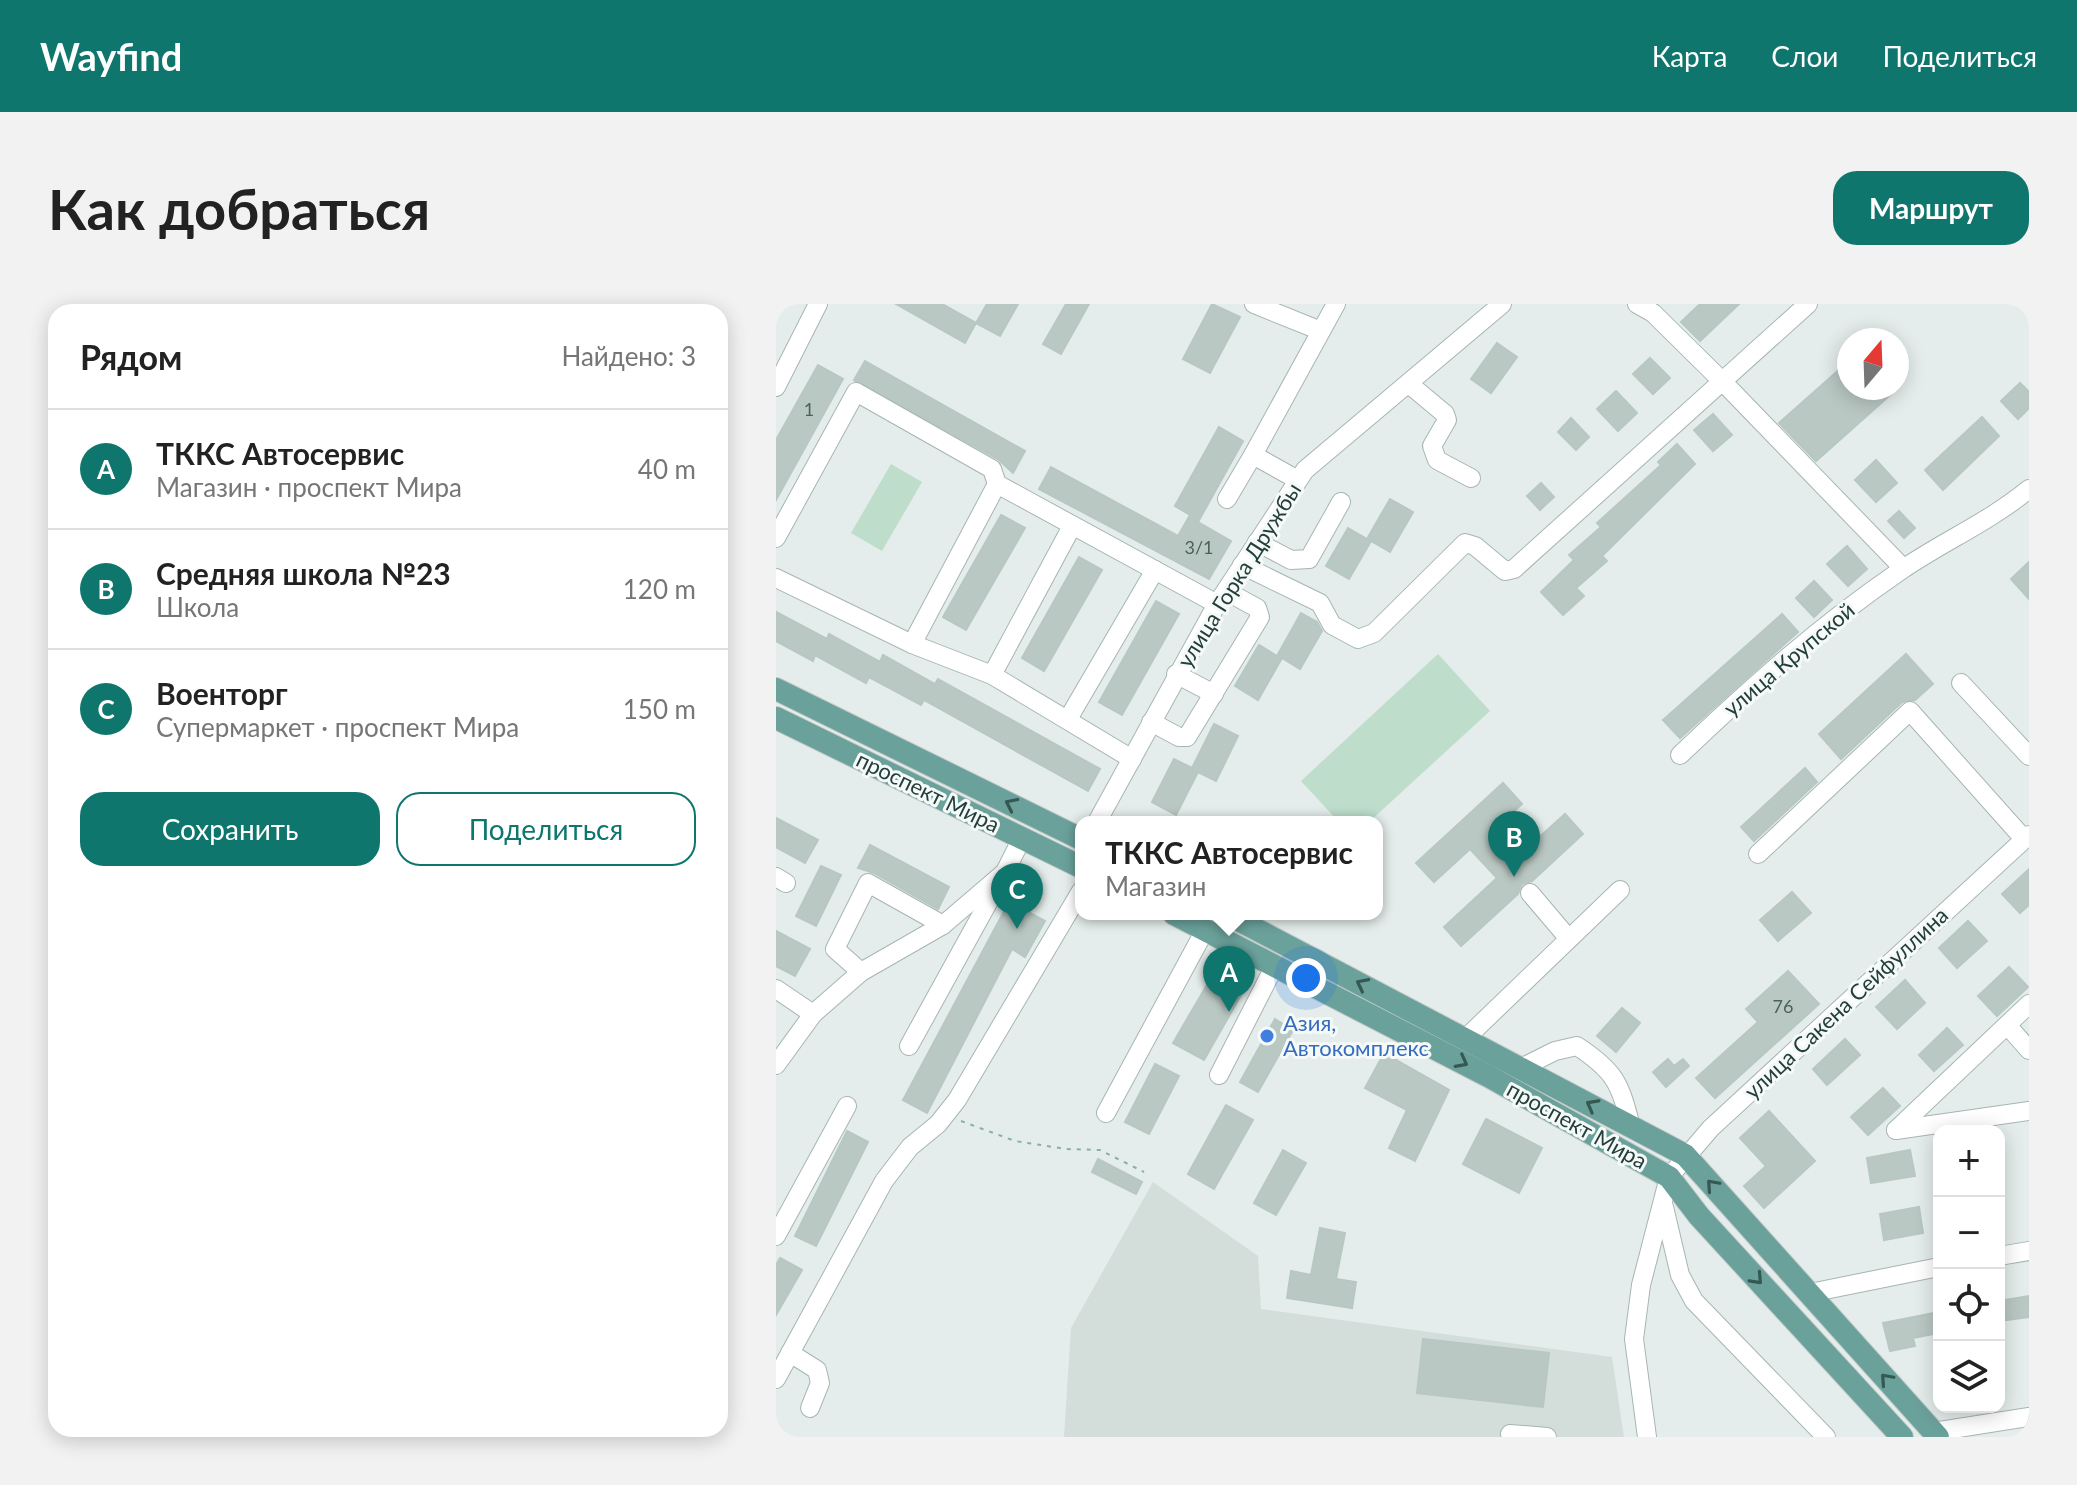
<!DOCTYPE html>
<html lang="ru">
<head>
<meta charset="utf-8">
<style>
	:root { --surface:#fff; --page:#f2f2f2; --text:#222; --muted:#767676; --line:#e0e0e0; --accent:#0f766e }
	body { margin:0; font-family:Lato,sans-serif; background:var(--page); color:var(--text) }
	.controls { position:absolute; right:24px; bottom:24px; display:grid; overflow:hidden; border-radius:16px; box-shadow:0 4px 20px #0003 }
	.controls button { width:72px; height:72px; display:grid; place-items:center; padding:0; border:0; border-bottom:2px solid var(--line); background:var(--surface); color:var(--text); font:40px sans-serif }
	.compass { position:absolute; left:1061px; top:24px; width:72px; height:72px; border-radius:50%; background:var(--surface); box-shadow:0 4px 20px #0003; rotate:19deg }
	.you { position:absolute; left:530px; top:674px; width:28px; height:28px; margin:-20px; border:6px solid #fff; border-radius:50%; background:#1a73e8; box-shadow:0 0 0 12px #1a73e833 }
	.badge { display:grid; place-items:center; width:52px; height:52px; border-radius:50%; background:var(--accent); color:#fff; font-size:26px; font-weight:700 }
	.pin { position:absolute; translate:-50% -66px; filter:drop-shadow(0 2px 4px #0008) }
	.pin::after { content:''; position:absolute; top:42px; width:28px; height:24px; background:inherit; clip-path:polygon(0 0,100% 0,50% 100%) }
	.popup { position:absolute; left:299px; top:512px; width:308px; height:104px; box-sizing:border-box; display:grid; place-content:center; border-radius:16px; background:var(--surface); filter:drop-shadow(0 2px 6px #0005); font-size:26px; white-space:nowrap; color:var(--muted) }
	.popup b { font-size:30px; color:var(--text) }
	.popup::after { content:''; position:absolute; left:50%; top:100%; margin-left:-16px; border:16px solid transparent; border-top-color:var(--surface) }
	.list { margin:0; padding:0; list-style:none }
	h2 { display:flex; justify-content:space-between; align-items:center; height:104px; margin:0; padding:0 32px; font-size:34px }
	h2 small { font-size:26px; font-weight:400; color:var(--muted) }
	.list li { display:grid; grid-template-columns:52px 1fr auto; gap:24px; align-items:center; box-sizing:border-box; height:120px; padding:0 32px; border-top:2px solid var(--line) }
	.list b { display:block; font-size:30px; white-space:nowrap }
	.list p { margin:0; font-size:26px; white-space:nowrap; color:var(--muted) }
	.list em { font-size:26px; font-style:normal; color:var(--muted) }
	.actions { display:flex; gap:16px; padding:24px 32px }
	.actions a { flex:1; padding:18px 0; border:2px solid var(--accent); border-radius:24px; text-align:center; font-size:28px; color:var(--accent) }
	.actions .main { background:var(--accent); color:#fff }
	.icon { flex:none; width:44px; height:44px; fill:none; stroke:currentColor; stroke-width:2; stroke-linecap:round; stroke-linejoin:round }
	.map { position:relative; flex:none; width:1253px; height:1133px; overflow:hidden; border-radius:24px }
	header { display:flex; align-items:center; gap:48px; box-sizing:border-box; height:112px; padding:0 40px; background:var(--accent); color:#fff }
	header strong { font-size:38px }
	nav { display:flex; gap:44px; margin-inline-start:auto; font-size:28px }
	.intro { display:flex; align-items:center; justify-content:space-between; box-sizing:border-box; height:192px; padding:0 48px }
	h1 { margin:0; font-size:56px }
	.button { padding:20px 36px; border-radius:24px; background:var(--accent); color:#fff; font-size:28px; font-weight:700 }
	main { display:flex; gap:48px; padding:0 48px }
	aside { flex:1; background:var(--surface); border-radius:24px; box-shadow:0 4px 20px #0003 }
	.map>svg:first-child { display:block }
	.built { fill:#d3ddda }
	.green { fill:#beddcb }
	.building { fill:#bac8c4; stroke:#b7c7c3; stroke-width:2 }
	.lines { fill:none; stroke-linecap:round; stroke-linejoin:round }
	.minor-casing { stroke:#a7b5b3; stroke-width:20 }
	.major-casing { stroke:#c2c9c8; stroke-width:24 }
	.path { stroke:#86b0a9; stroke-width:2; stroke-dasharray:4 6; stroke-linecap:butt }
	.minor { stroke:#fff; stroke-width:18 }
	.major { stroke:#6ba19b; stroke-width:22 }
	.oneway { stroke:#365853 }
	.shop-dot { fill:#3f7fe0; stroke:#f5faf8; stroke-width:3 }
	.labels { text-anchor:middle; stroke-width:6; stroke-linejoin:round; paint-order:stroke }
	.number-label { font-size:18px; fill:#4a615d }
	.street-label { font-size:22px; fill:#243f3b; stroke:#f5faf8 }
	.shop-label { font-size:22px; fill:#366cbe; stroke:#f5faf8; text-anchor:start }
</style>
</head>
<body>
<header>
<strong>Wayfind</strong>
<nav><a>Карта</a><a>Слои</a><a>Поделиться</a></nav>
</header>
<div class="intro"><h1>Как добраться</h1><a class="button">Маршрут</a></div>
<main>
<aside>
<h2>Рядом<small>Найдено: 3</small></h2>
<ul class="list">
<li><span class="badge">A</span><div><b>ТККС Автосервис</b><p>Магазин · проспект Мира</p></div><em>40 m</em></li>
<li><span class="badge">B</span><div><b>Средняя школа №23</b><p>Школа</p></div><em>120 m</em></li>
<li><span class="badge">C</span><div><b>Военторг</b><p>Супермаркет · проспект Мира</p></div><em>150 m</em></li>
</ul>
<div class="actions"><a class="main">Сохранить</a><a>Поделиться</a></div>
</aside>
<div class="map">
<svg width="1253" height="1133" viewBox="0 0 1253 1133">
	<rect width="100%" height="100%" fill="#e4edeb"/>
	<!-- built -->
	<path class="built" d="M377,878L482,952L485,1005L836,1053L848,1133H288L295,1024Z"/>
	<!-- green -->
	<g class="green">
		<path d="M115,160L146,178L106,247L75,229Z"/>
		<path d="M662,350L714,407L593,518H563L525,477Z"/>
	</g>
	<!-- building -->
	<g class="building">
		<path d="M120,0H166L200,19L189,39Z"/>
		<path d="M211,0H242L224,32L200,19Z"/>
		<path d="M290,0H313L285,50L267,40Z"/>
		<path d="M436,0L464,13L434,69L407,55Z"/>
		<path d="M924,0H963L924,37L905,18Z"/>
		<path d="M721,39L741,53L715,89L695,75Z"/>
		<path d="M874,54L894,74L877,90L857,70Z"/>
		<path d="M89,57L249,147L237,169L222,155L78,76Z"/>
		<path d="M1073,57V84H1122L1040,157L1003,119Z"/>
		<path d="M42,61L67,75L0,196V136Z"/>
		<path d="M1244,79L1253,88V104L1242,115L1225,97Z"/>
		<path d="M840,87L861,109L842,127L821,105Z"/>
		<path d="M937,110L956,131L937,147L918,126Z"/>
		<path d="M1206,113L1223,132L1167,186L1149,166Z"/>
		<path d="M795,114L813,133L800,146L782,128Z"/>
		<path d="M443,123L467,137L422,218L455,237L433,275L263,185L275,163L402,232L414,211L399,202Z"/>
		<path d="M901,140L919,160L826,252L831,257L800,284L808,292L787,311L765,288L798,256L793,251L825,223L821,219L885,161L882,158Z"/>
		<path d="M1100,156L1121,179L1100,198L1079,176Z"/>
		<path d="M765,179L778,193L764,206L751,192Z"/>
		<path d="M614,195L637,208L614,248L595,237L573,275L550,262L572,224L591,235Z"/>
		<path d="M1123,207L1139,224L1128,234L1112,217Z"/>
		<path d="M225,211L249,224L190,326L167,313Z"/>
		<path d="M1071,242L1091,265L1072,282L1051,260Z"/>
		<path d="M303,253L326,266L268,367L246,354Z"/>
		<path d="M1253,258V295L1235,275Z"/>
		<path d="M1038,277L1056,296L1038,313L1020,294Z"/>
		<path d="M380,297L403,310L346,411L323,398Z"/>
		<path d="M0,308L51,335L53,330L104,358L107,351L159,380L162,375L324,465L312,487L148,396L145,401L93,373L90,379L39,351L37,357L0,337Z"/>
		<path d="M525,309L541,318L546,327L524,365L506,354L482,396L459,382L483,341L501,352Z"/>
		<path d="M1006,310L1022,328L904,434L887,416Z"/>
		<path d="M1130,350L1157,380L1139,396L1126,398L1065,455L1043,430Z"/>
		<path d="M438,420L462,432L440,477L422,468L400,511L376,498L398,455L416,464Z"/>
		<path d="M1029,464L1041,478L978,537L965,523Z"/>
		<path d="M727,479L746,500L710,532L735,559L789,510L807,530L756,577L746,580L742,590L685,642L668,623L721,574L694,545L658,578L640,559Z"/>
		<path d="M0,514L42,536L29,559L0,543Z"/>
		<path d="M94,541L173,583L162,605L98,569L82,564Z"/>
		<path d="M45,562L65,571L40,622L20,612Z"/>
		<path d="M1253,565V601L1244,609L1226,590Z"/>
		<path d="M1016,588L1035,609L1002,637L984,616Z"/>
		<path d="M233,598L269,617L249,653L236,645L151,809L127,796Z"/>
		<path d="M1192,617L1211,637L1181,664L1163,644Z"/>
		<path d="M0,627L34,645L19,672L0,662Z"/>
		<path d="M1233,663L1252,683L1221,712L1202,692Z"/>
		<path d="M1012,667L1043,700L939,794L920,774L982,718L970,705Z"/>
		<path d="M435,674L465,691L428,756L397,739Z"/>
		<path d="M1129,676L1149,699L1121,725L1100,703Z"/>
		<path d="M846,704L864,719L840,748L821,732Z"/>
		<path d="M499,715L517,726L482,788L464,778Z"/>
		<path d="M1171,724L1187,741L1158,767L1143,751Z"/>
		<path d="M1069,735L1084,751L1051,781L1037,765Z"/>
		<path d="M608,749L673,786L639,857L613,844L631,806L589,784Z"/>
		<path d="M892,755L898,762L907,755L913,762L890,783L877,768Z"/>
		<path d="M379,760L403,772L373,830L349,818Z"/>
		<path d="M1107,784L1124,802L1092,831L1075,813Z"/>
		<path d="M450,801L477,816L438,885L412,870Z"/>
		<path d="M993,807L1039,857L988,904L968,882L990,862L964,834Z"/>
		<path d="M710,815L766,844L743,889L687,860Z"/>
		<path d="M71,827L92,838L40,942L19,932Z"/>
		<path d="M507,846L530,859L500,911L478,899Z"/>
		<path d="M1134,846L1139,872L1095,879L1091,854Z"/>
		<path d="M322,855L366,878L360,890L316,868Z"/>
		<path d="M1143,903L1147,929L1108,936L1104,910Z"/>
		<path d="M544,924L569,929L560,975L580,978L576,1004L511,994L515,967L535,971Z"/>
		<path d="M4,954L26,966L0,1011V961Z"/>
		<path d="M1253,992V1013L1223,1017V997Z"/>
		<path d="M1163,1008V1029L1137,1034L1139,1042L1114,1047L1107,1019Z"/>
		<path d="M647,1035L773,1049L767,1103L641,1089Z"/>
	</g>
	<g class="lines">
		<defs>
			<g id="minor">
				<path d="M478,0L545,27"/>
				<path d="M861,0L877,9L948,79L1127,264"/>
				<path d="M633,80L669,110L671,116L656,142L661,156L695,174"/>
				<path d="M0,83L42,0"/>
				<path d="M477,151L560,0"/>
				<path d="M451,195L477,151L522,176"/>
				<path d="M0,234L80,88L216,165L221,180L441,300"/>
				<path d="M481,238L515,256L533,255L565,198"/>
				<path d="M466,261L544,299L556,321L582,335L598,329L689,239L699,242L729,267L738,265L1032,0"/>
				<path d="M0,274L136,340L216,371L356,455"/>
				<path d="M136,340L221,180"/>
				<path d="M400,370L438,390"/>
				<path d="M216,371L295,224"/>
				<path d="M1185,379L1253,452"/>
				<path d="M292,415L379,266"/>
				<path d="M375,418L403,433H411L484,313L481,304L450,287"/>
				<path d="M904,451C974,384 1045,321 1124,267C1166,238 1213,218 1253,185"/>
				<path d="M321,518L441,300L529,166L726,0"/>
				<path d="M982,550L1134,407L1248,535"/>
				<path d="M0,573L10,579"/>
				<path d="M754,589L793,635"/>
				<path d="M85,668L59,645L92,579L167,621"/>
				<path d="M0,685L37,710"/>
				<path d="M1231,721L1253,746"/>
				<path d="M690,734L844,586"/>
				<path d="M133,742L224,577"/>
				<path d="M0,761L37,710L85,668L167,621L229,568L246,534"/>
				<path d="M747,763L779,747L801,742C839,767 844,779 855,823"/>
				<path d="M443,771L499,661"/>
				<path d="M330,809L429,626"/>
				<path d="M1120,826L1253,700"/>
				<path d="M1120,826L1253,807"/>
				<path d="M888,903L904,971L918,997L1050,1133"/>
				<path d="M0,932L71,802"/>
				<path d="M1223,952L1253,947"/>
				<path d="M1034,989L1163,963"/>
				<path d="M14,1049L41,1066L44,1079L34,1104"/>
				<path d="M0,1075L108,877L134,843L162,820L181,796L305,587"/>
				<path d="M1157,1128L1253,1113"/>
				<path d="M734,1130L771,1133"/>
				<path d="M871,1133L858,1035L865,981L893,873L935,824L1253,531"/>
			</g>
			<g id="major">
				<path d="M0,385L305,535"/>
				<path d="M0,414L305,563"/>
				<path d="M398,610L712,772L893,873L923,912L1126,1133"/>
				<path d="M451,610L909,851L1162,1133"/>
			</g>
		</defs>
		<!-- minor casing -->
		<use href="#minor" class="minor-casing"/>
		<!-- major casing -->
		<use href="#major" class="major-casing"/>
		<!-- path -->
		<path class="path" d="M185,817L239,837L290,845L324,846L368,868"/>
		<!-- minor -->
		<use href="#minor" class="minor"/>
		<!-- major -->
		<use href="#major" class="major"/>
	</g>
	<!-- one-way arrows -->
	<defs><path id="oneway-chevron" d="M-2-3.5L2.5 0L-2 3.5" fill="none" stroke-width="1.6" stroke-linecap="round" stroke-linejoin="round" transform="scale(2)"/></defs>
	<g class="oneway">
		<use href="#oneway-chevron" transform="translate(235 500) rotate(-154)"/>
		<use href="#oneway-chevron" transform="translate(586 680) rotate(-153)"/>
		<use href="#oneway-chevron" transform="translate(686 758) rotate(28)"/>
		<use href="#oneway-chevron" transform="translate(816 801) rotate(-151)"/>
		<use href="#oneway-chevron" transform="translate(936 881) rotate(-132)"/>
		<use href="#oneway-chevron" transform="translate(981 975) rotate(47)"/>
		<use href="#oneway-chevron" transform="translate(1110 1075) rotate(-132)"/>
	</g>
	<!-- markers -->
	<circle class="shop-dot" cx="491" cy="732" r="8"/>
	<g class="labels">
		<!-- number labels -->
		<g class="number-label">
			<text x="33" y="112">1</text>
			<text x="423" y="250">3/1</text>
			<text x="1007" y="709">76</text>
		</g>
		<!-- street labels -->
		<g class="street-label">
			<text transform="translate(463 271) rotate(-58)" y="8">улица Горка Дружбы</text>
			<text transform="translate(1013 355) rotate(-40)" y="8">улица Крупской</text>
			<text transform="translate(152 488) rotate(26)" y="8">проспект Мира</text>
			<text transform="translate(1070 699) rotate(-43)" y="8">улица Сакена Сейфуллина</text>
			<text transform="translate(801 821) rotate(29)" y="8">проспект Мира</text>
		</g>
		<!-- shop labels -->
		<g class="shop-label">
			<text x="507" y="727">Азия,<tspan x="507" dy="25">Автокомплекс</tspan></text>
		</g>
	</g>
</svg>
<div class="controls">
<button>+</button>
<button>−</button>
<button><svg class="icon" aria-label="locate" viewBox="0 0 24 24"><circle cx="12" cy="12" r="6"/><path d="M12 2v4M12 18v4M2 12h4M18 12h4"/></svg></button>
<button><svg class="icon" aria-label="layers" viewBox="0 0 24 24"><path d="M12 4l9 5-9 5-9-5zM3 14l9 5 9-5"/></svg></button>
</div>
<svg class="compass" viewBox="-18 -18 36 36"><path d="M0-13l5 13h-10z" fill="#e53935"/><path d="M0 13l5-13h-10z" fill="#767676"/></svg>
<div class="you"></div>
<div class="pin badge" style="left:453px;top:708px">A</div>
<div class="popup"><b>ТККС Автосервис</b>Магазин</div>
<div class="pin badge" style="left:738px;top:573px">B</div>
<div class="pin badge" style="left:241px;top:625px">C</div>
</div>
</main>
</body>
</html>
